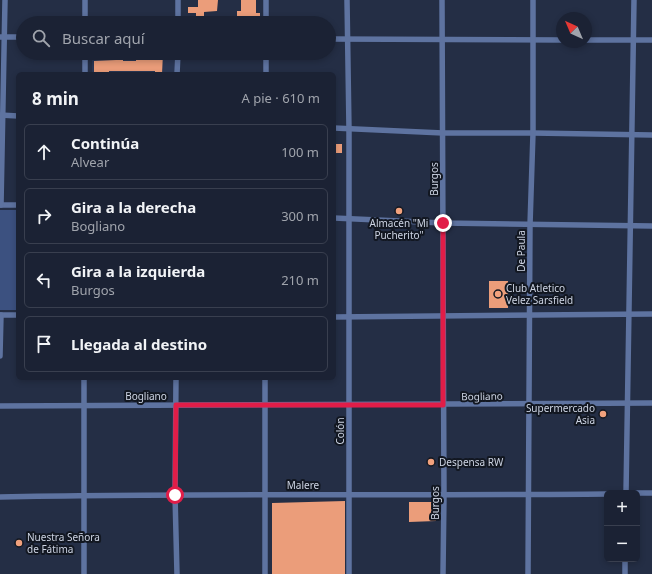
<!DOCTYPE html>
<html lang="es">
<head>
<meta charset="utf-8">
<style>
	:root { --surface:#1b2234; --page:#282f40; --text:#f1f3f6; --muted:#a0a4ac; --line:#393f4f }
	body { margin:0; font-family:"Noto Sans",sans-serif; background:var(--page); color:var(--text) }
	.controls { position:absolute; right:12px; bottom:12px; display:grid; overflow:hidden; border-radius:6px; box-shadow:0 2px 6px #0003 }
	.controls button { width:36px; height:36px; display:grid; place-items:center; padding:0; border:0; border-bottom:1px solid var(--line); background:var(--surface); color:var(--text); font:20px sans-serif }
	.compass { position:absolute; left:556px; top:12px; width:36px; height:36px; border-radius:50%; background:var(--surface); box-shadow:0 2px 6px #0003; rotate:316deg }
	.stop { position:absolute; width:12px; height:12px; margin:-9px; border:3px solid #e11d48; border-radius:50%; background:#fff }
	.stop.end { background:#e11d48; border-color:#fff; box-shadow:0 1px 4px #0008 }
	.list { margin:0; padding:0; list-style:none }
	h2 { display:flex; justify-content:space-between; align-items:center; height:52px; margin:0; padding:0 16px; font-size:17px }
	h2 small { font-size:13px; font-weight:400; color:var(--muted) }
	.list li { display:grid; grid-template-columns:26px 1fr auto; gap:12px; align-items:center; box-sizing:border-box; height:56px; margin:0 8px 8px; padding:0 8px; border:1px solid var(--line); border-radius:6px }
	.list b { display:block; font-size:15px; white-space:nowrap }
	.list p { margin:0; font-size:13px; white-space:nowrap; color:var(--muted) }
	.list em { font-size:13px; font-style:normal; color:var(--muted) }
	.icon { flex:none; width:22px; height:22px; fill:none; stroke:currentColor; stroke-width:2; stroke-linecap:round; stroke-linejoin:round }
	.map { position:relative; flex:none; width:652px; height:574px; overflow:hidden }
	.search { position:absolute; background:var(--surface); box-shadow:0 2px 6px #0003; left:16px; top:16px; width:320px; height:44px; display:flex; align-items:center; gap:10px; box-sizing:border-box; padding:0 14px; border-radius:22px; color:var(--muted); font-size:15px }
	.panel { position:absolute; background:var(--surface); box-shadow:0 2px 6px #0003; left:16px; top:72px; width:320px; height:308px; border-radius:6px }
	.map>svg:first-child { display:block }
	.built { fill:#2a3754 }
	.green { fill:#3c5180 }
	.building { fill:#eb9d7a }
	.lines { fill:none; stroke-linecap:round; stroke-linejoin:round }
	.street { stroke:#5e73a0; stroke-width:5.5 }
	.route { stroke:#e11d48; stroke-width:5 }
	.poi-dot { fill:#f1a17d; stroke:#121721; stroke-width:1.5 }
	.labels { text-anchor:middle; stroke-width:4; stroke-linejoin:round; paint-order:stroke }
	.street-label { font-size:10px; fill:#cdd4e3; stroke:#121721 }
	.poi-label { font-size:10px; fill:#cdd4e3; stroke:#121721; text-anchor:start }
</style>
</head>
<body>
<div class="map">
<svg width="652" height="574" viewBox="0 0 652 574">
	<rect width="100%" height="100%" fill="#242e45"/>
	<!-- built -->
	<rect class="built" x="92" y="53" width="83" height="21"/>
	<!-- green -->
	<rect class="green" x="0" y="210" width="18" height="100"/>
	<!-- building -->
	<g class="building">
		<path d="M198,0H218L217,11L204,12V20H196V13H188V7H198Z"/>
		<path d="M241,0H256V13H260V21H237V11H241Z"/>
		<path d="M136,53H163L162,74H155V71H109V74H94V61L116,60V58H123V61H136Z"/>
		<rect x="334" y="144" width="8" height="9"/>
		<rect x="489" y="281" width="19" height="27"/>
		<path d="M345,501V574H272V503Z"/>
		<path d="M409,502H436V521L409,522Z"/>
	</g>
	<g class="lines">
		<!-- street -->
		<g class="street">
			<path d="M178,0V23"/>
			<path d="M266,0V23"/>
			<path d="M347,0L349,129V574"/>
			<path d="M442,0L444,495L443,574"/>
			<path d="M85,23V0"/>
			<path d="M0,37H23"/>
			<path d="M329,39L562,40"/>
			<path d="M586,40H652"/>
			<path d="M266,53V74"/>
			<path d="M85,74V53"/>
			<path d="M177,74L178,53"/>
			<path d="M0,115L18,116"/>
			<path d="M334,128L443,133H533L652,135"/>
			<path d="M0,205H18"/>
			<path d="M1,205L5,0"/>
			<path d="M334,218L443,223L652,226"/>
			<path d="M0,315H18"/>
			<path d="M334,317L652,314"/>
			<path d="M0,356L1,315"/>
			<path d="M84,378V574"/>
			<path d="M176,378L175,495L177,574"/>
			<path d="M265,378V574"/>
			<path d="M0,406L652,403"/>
			<path d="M626,493L634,0"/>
			<path d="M637,493H652"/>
			<path d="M0,497C202,493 405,496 607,494"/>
			<path d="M528,574L530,225L533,133V0"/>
			<path d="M625,574V559"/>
		</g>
	</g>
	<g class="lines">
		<!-- route -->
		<path class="route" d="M175,495L176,405H443V223"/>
	</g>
	<!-- markers -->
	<g class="poi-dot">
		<circle cx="399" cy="211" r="4"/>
		<circle cx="498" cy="294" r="4"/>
		<circle cx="603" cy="414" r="4"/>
		<circle cx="431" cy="462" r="4"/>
		<circle cx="19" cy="543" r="4"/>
	</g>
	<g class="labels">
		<!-- street labels -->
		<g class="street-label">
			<text transform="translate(434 179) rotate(-90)" y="4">Burgos</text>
			<text transform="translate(521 251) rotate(-90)" y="4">De Paula</text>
			<text x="146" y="400">Bogliano</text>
			<text transform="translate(482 396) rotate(-1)" y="4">Bogliano</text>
			<text transform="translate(340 431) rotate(-90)" y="4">Colón</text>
			<text x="303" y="489">Malere</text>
			<text transform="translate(435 503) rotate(-90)" y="4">Burgos</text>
		</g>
		<!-- poi labels -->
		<g class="poi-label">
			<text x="399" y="227" text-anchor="middle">Almacén "Mi<tspan x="399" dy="12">Pucherito"</tspan></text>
			<text x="506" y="292">Club Atletico<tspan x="506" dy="12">Velez Sarsfield</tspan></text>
			<text x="595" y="412" text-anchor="end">Supermercado<tspan x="595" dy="12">Asia</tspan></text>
			<text x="439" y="466">Despensa RW</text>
			<text x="27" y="541">Nuestra Señora<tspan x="27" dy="12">de Fátima</tspan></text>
		</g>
	</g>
</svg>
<div class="controls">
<button>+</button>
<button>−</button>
</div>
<svg class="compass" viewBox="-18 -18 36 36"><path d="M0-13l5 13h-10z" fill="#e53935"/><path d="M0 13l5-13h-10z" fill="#a0a4ac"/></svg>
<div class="stop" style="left:175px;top:495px"></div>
<div class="stop end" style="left:443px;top:223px"></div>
<div class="search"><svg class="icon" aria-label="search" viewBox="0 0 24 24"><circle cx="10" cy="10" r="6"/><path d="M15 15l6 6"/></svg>Buscar aquí</div>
<section class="panel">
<h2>8 min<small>A pie · 610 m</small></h2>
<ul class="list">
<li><svg class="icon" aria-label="ahead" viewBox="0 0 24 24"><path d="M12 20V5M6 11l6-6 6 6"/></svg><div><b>Continúa</b><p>Alvear</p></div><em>100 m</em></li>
<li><svg class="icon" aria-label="right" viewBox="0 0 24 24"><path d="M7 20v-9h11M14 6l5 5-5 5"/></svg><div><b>Gira a la derecha</b><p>Bogliano</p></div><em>300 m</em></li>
<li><svg class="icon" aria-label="left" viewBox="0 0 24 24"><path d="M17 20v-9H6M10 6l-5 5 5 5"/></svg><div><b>Gira a la izquierda</b><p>Burgos</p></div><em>210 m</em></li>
<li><svg class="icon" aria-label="arrive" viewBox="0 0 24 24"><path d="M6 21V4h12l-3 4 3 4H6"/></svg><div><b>Llegada al destino</b></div></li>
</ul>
</section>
</div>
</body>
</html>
